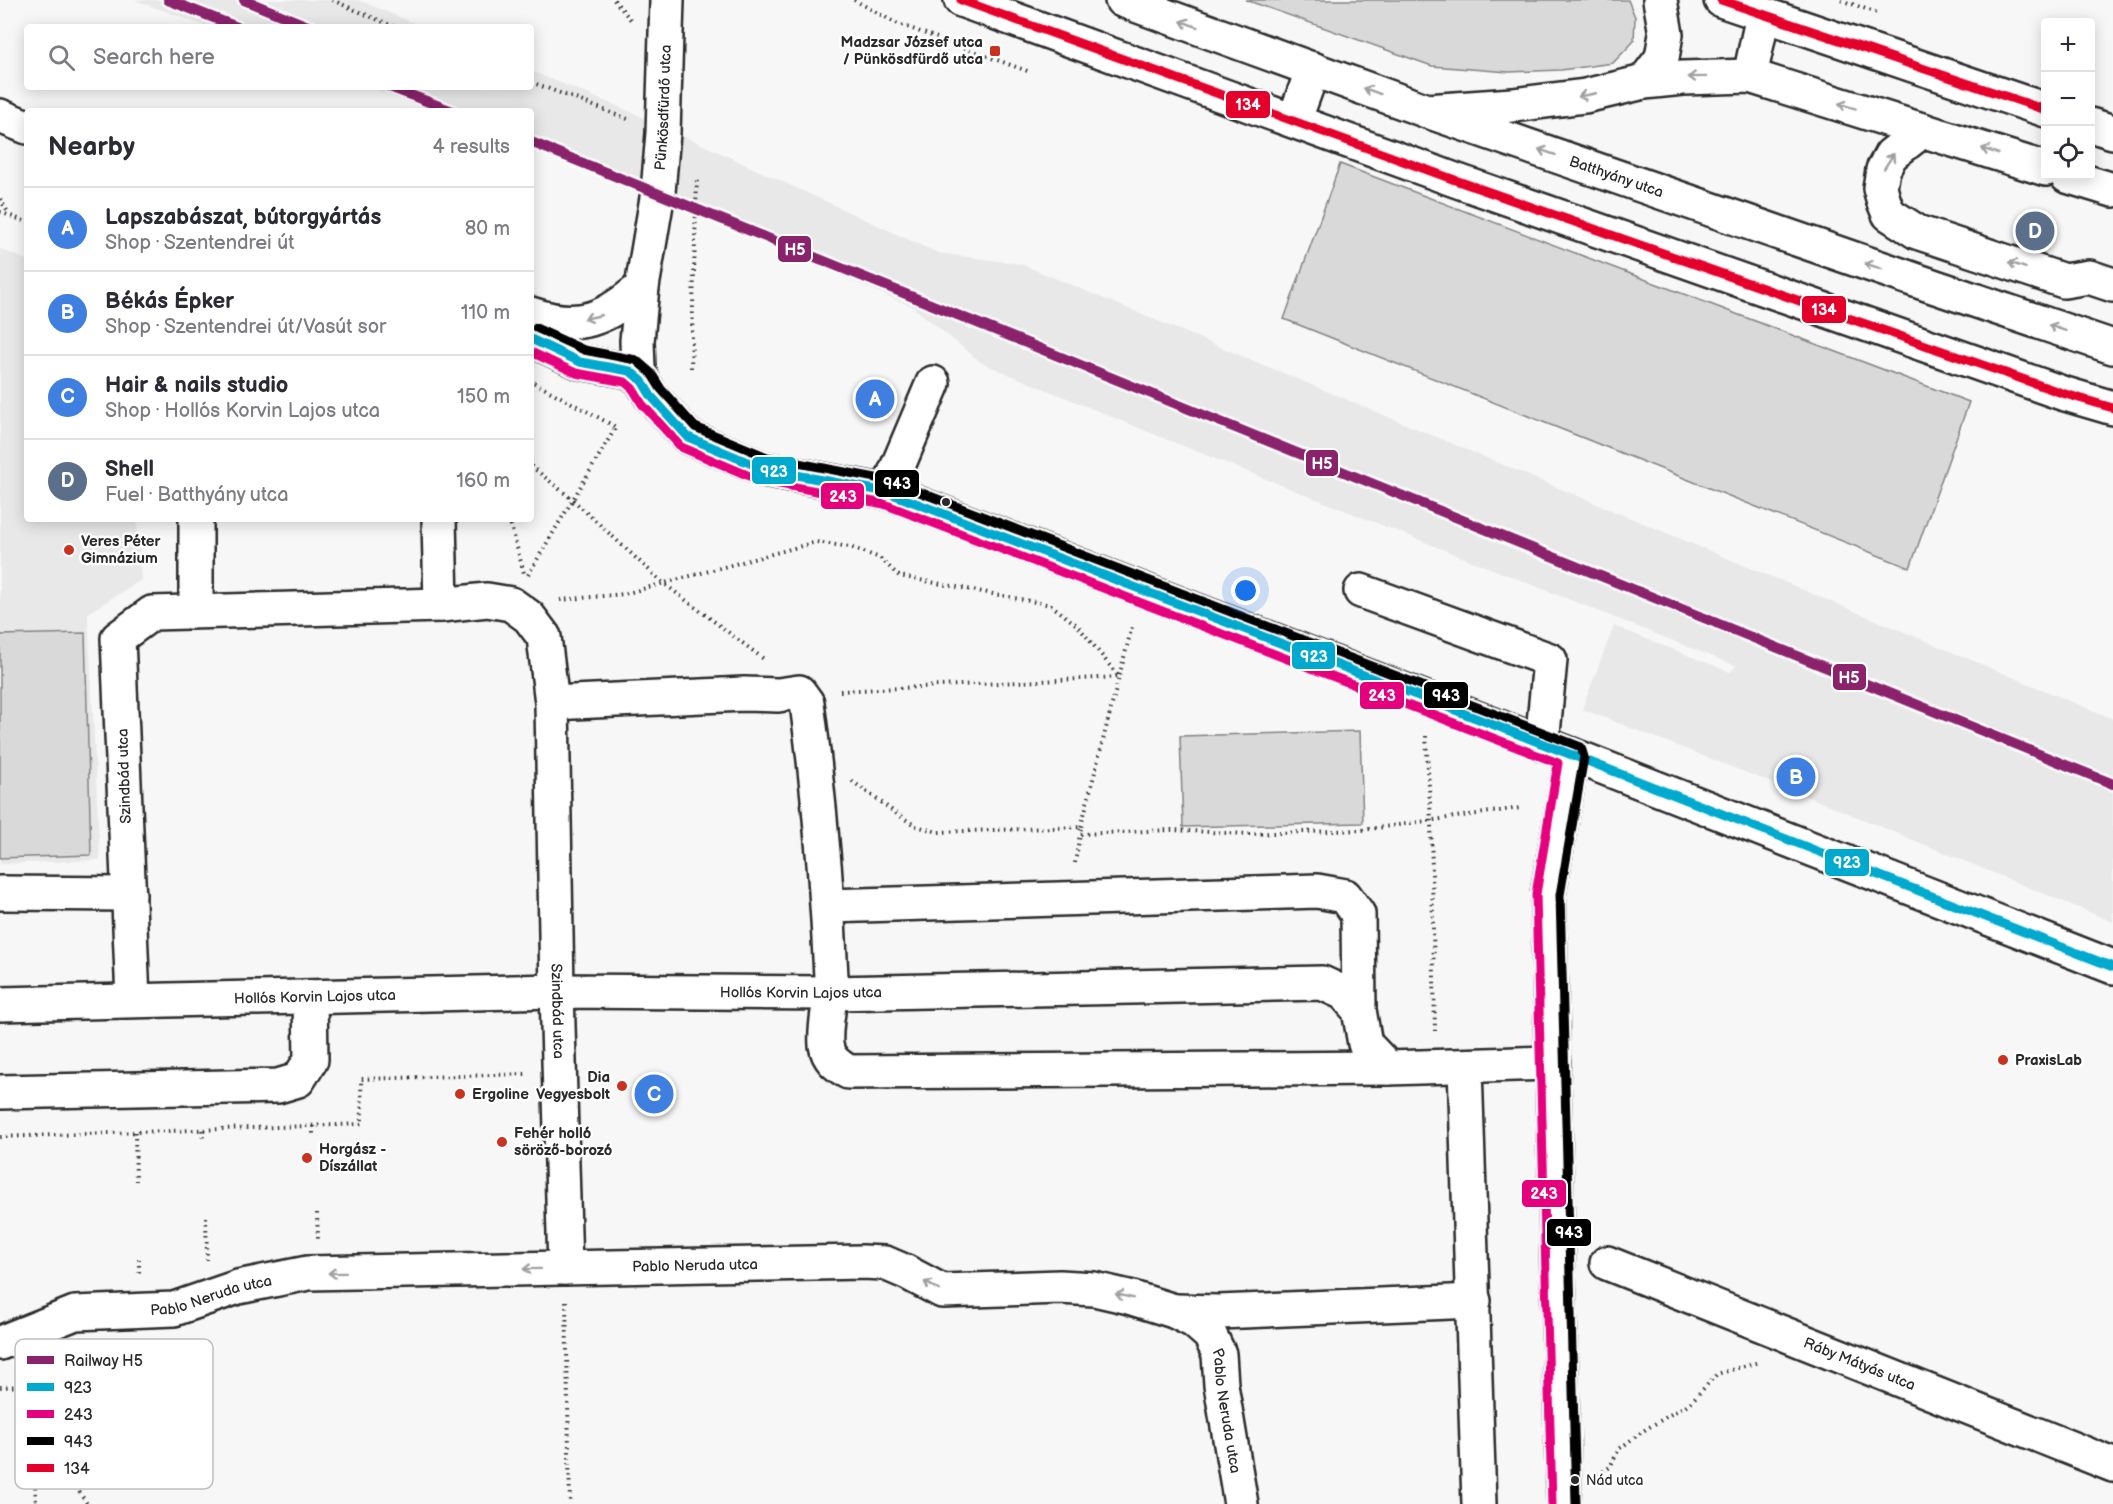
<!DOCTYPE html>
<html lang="en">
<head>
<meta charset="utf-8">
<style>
	:root { --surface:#fff; --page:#f7f7f7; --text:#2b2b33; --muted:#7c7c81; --line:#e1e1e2; --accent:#db2777 }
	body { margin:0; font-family:"Balsamiq Sans",sans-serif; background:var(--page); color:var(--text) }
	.controls { position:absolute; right:18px; top:18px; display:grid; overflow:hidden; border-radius:6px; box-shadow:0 3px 15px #0003 }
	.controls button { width:54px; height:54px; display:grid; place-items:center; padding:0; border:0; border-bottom:2px solid var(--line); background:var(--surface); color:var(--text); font:30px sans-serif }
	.you { position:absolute; left:1246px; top:591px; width:21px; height:21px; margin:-15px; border:4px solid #fff; border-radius:50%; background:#1a73e8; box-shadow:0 0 0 9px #1a73e833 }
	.badge { display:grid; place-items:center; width:39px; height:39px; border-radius:50%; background:var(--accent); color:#fff; font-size:20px; font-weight:700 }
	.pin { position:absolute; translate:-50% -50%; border:3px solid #fff; box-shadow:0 2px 6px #0006 }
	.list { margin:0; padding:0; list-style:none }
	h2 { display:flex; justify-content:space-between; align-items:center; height:78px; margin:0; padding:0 24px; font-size:26px }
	h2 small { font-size:20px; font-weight:400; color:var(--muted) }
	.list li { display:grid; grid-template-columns:39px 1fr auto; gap:18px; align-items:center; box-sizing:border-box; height:84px; padding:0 24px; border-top:2px solid var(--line) }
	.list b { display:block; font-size:22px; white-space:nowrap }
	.list p { margin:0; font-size:20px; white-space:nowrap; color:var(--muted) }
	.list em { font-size:20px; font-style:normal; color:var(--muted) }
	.icon { flex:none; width:33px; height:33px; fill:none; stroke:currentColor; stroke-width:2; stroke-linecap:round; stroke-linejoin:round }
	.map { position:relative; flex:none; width:2113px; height:1504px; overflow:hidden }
	.search { position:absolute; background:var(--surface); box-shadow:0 3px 15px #0003; left:24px; top:24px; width:510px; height:66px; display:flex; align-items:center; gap:15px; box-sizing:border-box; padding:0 21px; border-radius:6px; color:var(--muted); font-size:22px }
	.panel { position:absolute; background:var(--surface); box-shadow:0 3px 15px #0003; left:24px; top:108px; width:510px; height:414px; border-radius:6px }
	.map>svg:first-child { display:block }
	.built { fill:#e8e8e8 }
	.green { fill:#d9d9d9; stroke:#828282; stroke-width:1.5 }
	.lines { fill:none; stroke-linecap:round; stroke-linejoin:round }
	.minor-casing { stroke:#2b2b2b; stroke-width:38 }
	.major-casing { stroke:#2b2b2b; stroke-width:38 }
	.path { stroke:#2b2b2b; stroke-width:4; stroke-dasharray:1.5 4.5; stroke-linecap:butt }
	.minor { stroke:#fff; stroke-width:33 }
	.major { stroke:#fff; stroke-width:33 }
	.bus-1-casing { stroke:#fff; stroke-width:14 }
	.bus-2-casing { stroke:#fff; stroke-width:14 }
	.bus-3-casing { stroke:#fff; stroke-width:14 }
	.bus-4-casing { stroke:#fff; stroke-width:14 }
	.bus-1 { stroke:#00a9ce; stroke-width:9 }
	.bus-2 { stroke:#e5007d; stroke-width:9 }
	.bus-3 { stroke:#000; stroke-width:9 }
	.bus-4 { stroke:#e4002b; stroke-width:9 }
	.rail-1-casing { stroke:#fff; stroke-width:15 }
	.rail-1 { stroke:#8a236c; stroke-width:10 }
	.oneway { stroke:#a0a0a0 }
	.poi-dot { fill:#c8321e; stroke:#fff; stroke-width:2 }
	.bus-dot { fill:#2b2b2b; stroke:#fff; stroke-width:2 }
	.labels { text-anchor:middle; stroke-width:5; stroke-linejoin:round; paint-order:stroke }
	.bus-label { font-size:14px; fill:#2b2b2b; stroke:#fff; text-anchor:start }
	.poi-label { font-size:15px; font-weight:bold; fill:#2b2b2b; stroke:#fff; text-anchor:start }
	.street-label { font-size:15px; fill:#2b2b2b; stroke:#fff }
	.key { fill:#fff; stroke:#bfbfbf; stroke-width:1.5 }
	.key-label { font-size:16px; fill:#2b2b2b }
	.line-badge { stroke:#fff; stroke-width:2 }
	.badge-label { font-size:16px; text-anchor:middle; font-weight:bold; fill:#fff }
</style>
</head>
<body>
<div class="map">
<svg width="2113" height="1504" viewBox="0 0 2113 1504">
	<rect width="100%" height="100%" fill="#f7f7f7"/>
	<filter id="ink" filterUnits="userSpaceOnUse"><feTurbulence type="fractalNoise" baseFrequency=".0167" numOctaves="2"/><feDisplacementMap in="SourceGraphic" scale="12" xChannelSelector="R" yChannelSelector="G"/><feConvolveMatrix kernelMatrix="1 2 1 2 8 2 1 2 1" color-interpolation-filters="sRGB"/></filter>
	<g filter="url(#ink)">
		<!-- built -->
		<g class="built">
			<path d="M135,0H358L424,27H208Z"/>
			<path d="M531,71L629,111L938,253L1021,264L2113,719V922L1804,795L1582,709L1614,626L1730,672L1736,666L1163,438L982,363L913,307L658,198L531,149V111H431L368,87H531Z"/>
			<path d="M0,249L27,260V519H137L141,580L88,613L100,860L0,864Z"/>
		</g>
		<!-- green -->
		<g class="green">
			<path d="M1246,0H1628L1635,17L1634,41L1613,63L1561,70L1509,72L1432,66Z"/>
			<path d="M1340,164L1969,402L1910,568L1284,319Z"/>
			<path d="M85,633L91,855L0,858V635Z"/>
			<path d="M1360,731L1363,823L1183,827L1180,736Z"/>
		</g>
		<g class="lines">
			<defs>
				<g id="minor">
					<path d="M1721,0L2046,110"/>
					<path d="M1750,76L1763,15"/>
					<path d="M1644,82L1662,58L1666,34L1660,0"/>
					<path d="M1427,111L1513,105L1585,96L1644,82L1683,78L1750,76L2046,169"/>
					<path d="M1294,121L1313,69"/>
					<path d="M2090,125L2113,132"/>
					<path d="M1923,130L1891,155L1883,170L1880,188L1884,202L1889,214L1917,232L2064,281L2089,277L2113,285"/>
					<path d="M2067,176L2113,190"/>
					<path id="s1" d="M642,381L638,369L637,341L642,287L658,192L663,133L667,0"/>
					<path d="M887,492L933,383"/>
					<path d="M439,519L441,605"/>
					<path d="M1361,591L1550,660L1542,744"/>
					<path d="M196,611V519"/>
					<path d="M552,703L744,694L778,695L799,692L807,703C819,794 827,885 831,977C832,1000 824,1022 826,1045C828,1059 837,1065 848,1072L1388,1068"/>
					<path d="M0,893L129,894"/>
					<path d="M828,906L1317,891L1345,896L1358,914L1359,1010"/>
					<path id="s2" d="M133,1000L118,638L152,613L441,605L487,600L511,604L529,617L544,637L552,703L557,991L565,1268"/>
					<path id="s3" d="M0,1004L557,991L832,993L1322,983L1344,993L1359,1010L1365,1044L1388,1068L1553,1063"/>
					<path d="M1465,1067L1479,1504"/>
					<path d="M0,1092L278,1086L298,1080L311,1060L310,997"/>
					<path id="s4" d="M1607,1263L2113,1465"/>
					<path d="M1174,1311L1219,1312L1474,1301"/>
					<path id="s5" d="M0,1343L75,1313L174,1309L238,1287L308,1273L862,1262L885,1263L906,1272L942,1291L1060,1287L1094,1289L1129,1297L1174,1311L1194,1321L1210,1335L1219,1354L1221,1385L1241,1504"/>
					<path d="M1564,1504L1548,894L1572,755"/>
				</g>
				<g id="major">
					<path d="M961,0L1455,180L2062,393L2113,408"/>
					<path id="s6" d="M1122,0L1427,111L1915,280L2113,347"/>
					<path d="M0,116L27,127"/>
					<path d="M531,314C580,331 605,319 642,287"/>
					<path d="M531,339L580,362L630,371L642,381L651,396L688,437L764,469L887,492L1572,755L2113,967"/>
				</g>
			</defs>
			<!-- minor casing -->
			<use href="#minor" class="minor-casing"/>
			<!-- major casing -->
			<use href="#major" class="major-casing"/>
			<!-- path -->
			<g class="path">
				<path d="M332,0L395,27"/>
				<path d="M614,0L631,20"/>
				<path d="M854,0L896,23L1030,72"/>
				<path d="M1841,0L1880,14"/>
				<path d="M531,82L628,119"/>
				<path d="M0,199L9,214"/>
				<path d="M0,212L27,222"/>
				<path d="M691,368L697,177"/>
				<path d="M531,466L573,500L662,582L765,660"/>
				<path d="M509,519L524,573"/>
				<path d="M528,575L616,427L531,381"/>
				<path d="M560,600L624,594L816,542L850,547L880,558L899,576L1051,605L1078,626L1119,677L1133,623"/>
				<path d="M840,691L1119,677L1081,827"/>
				<path d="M1426,736L1431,820L1435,1031"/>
				<path d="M852,781L897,814L916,826L938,832L1081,827L1080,834L1172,830L1247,834L1362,830L1520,808"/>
				<path d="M1075,863L1080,834"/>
				<path d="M313,1126V1136"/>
				<path d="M202,1130L203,1139"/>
				<path d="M135,1132L136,1181"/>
				<path d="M0,1137L362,1124L361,1079L526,1074"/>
				<path d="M317,1213L318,1239"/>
				<path d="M206,1217L207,1260"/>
				<path d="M139,1259V1277"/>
				<path d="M566,1301L570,1504"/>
				<path d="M30,1367L36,1504"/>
				<path d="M0,1387L31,1386"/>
				<path d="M34,1421L87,1504"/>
				<path d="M1598,1475L1610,1467L1619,1449L1646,1429L1690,1403L1717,1374L1759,1362"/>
			</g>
			<!-- minor -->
			<use href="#minor" class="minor"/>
			<!-- major -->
			<use href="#major" class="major"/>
			<defs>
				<path id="bus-1" d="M531,339L580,362L630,371L642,381L651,396L688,437L764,469L887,492L1572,755L2113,967"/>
				<path id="bus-2" d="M531,352L576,373L625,382L633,389L642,404L681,447L759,480L884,504L1558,763L1536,894L1552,1504"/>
				<path id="bus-3" d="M536,328L584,350L636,360L651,373L661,389L695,427L767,457L891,481L1581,747L1584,757L1560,895L1576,1504"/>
				<g id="bus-4">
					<path d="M961,0L1455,180L2062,393L2113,408"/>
					<path d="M1721,0L2046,110"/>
				</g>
			</defs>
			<!-- bus-1 casing -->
			<use href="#bus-1" class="bus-1-casing"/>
			<!-- bus-2 casing -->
			<use href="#bus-2" class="bus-2-casing"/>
			<!-- bus-3 casing -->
			<use href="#bus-3" class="bus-3-casing"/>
			<!-- bus-4 casing -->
			<use href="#bus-4" class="bus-4-casing"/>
			<!-- bus-1 -->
			<use href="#bus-1" class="bus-1"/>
			<!-- bus-2 -->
			<use href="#bus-2" class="bus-2"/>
			<!-- bus-3 -->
			<use href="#bus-3" class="bus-3"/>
			<!-- bus-4 -->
			<use href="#bus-4" class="bus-4"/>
			<defs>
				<g id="rail-1">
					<path d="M168,0L237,27"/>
					<path d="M244,0L310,27"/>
					<path d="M390,87L452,111"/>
					<path d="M531,142L2113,784"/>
				</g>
			</defs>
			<!-- rail-1 casing -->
			<use href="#rail-1" class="rail-1-casing"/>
			<!-- rail-1 -->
			<use href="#rail-1" class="rail-1"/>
		</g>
		<!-- one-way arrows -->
		<defs><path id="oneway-shaft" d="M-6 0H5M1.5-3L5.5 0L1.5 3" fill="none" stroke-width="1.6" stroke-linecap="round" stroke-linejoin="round" transform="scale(1.5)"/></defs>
		<g class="oneway">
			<use href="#oneway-shaft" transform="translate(1189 24) rotate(-160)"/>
			<use href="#oneway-shaft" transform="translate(1697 77) rotate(179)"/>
			<use href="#oneway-shaft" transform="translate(1372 91) rotate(-160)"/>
			<use href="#oneway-shaft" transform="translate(1587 95) rotate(169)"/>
			<use href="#oneway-shaft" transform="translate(1847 106) rotate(-163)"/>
			<use href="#oneway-shaft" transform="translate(1990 151) rotate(-162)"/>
			<use href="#oneway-shaft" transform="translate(1547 152) rotate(-161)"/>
			<use href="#oneway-shaft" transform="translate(1889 161) rotate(-57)"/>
			<use href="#oneway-shaft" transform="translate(2017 265) rotate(-162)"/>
			<use href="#oneway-shaft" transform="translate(1873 266) rotate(-161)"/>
			<use href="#oneway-shaft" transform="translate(593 317) rotate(167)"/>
			<use href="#oneway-shaft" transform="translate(2057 328) rotate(-161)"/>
			<use href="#oneway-shaft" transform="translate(532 1269) rotate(179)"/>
			<use href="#oneway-shaft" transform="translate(337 1273) rotate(179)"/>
			<use href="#oneway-shaft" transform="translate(932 1286) rotate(-151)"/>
			<use href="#oneway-shaft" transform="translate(1124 1296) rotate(-166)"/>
		</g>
	</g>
	<!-- markers -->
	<g class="poi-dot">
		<rect x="989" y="45" width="12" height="12" rx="3"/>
		<circle cx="69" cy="550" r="6"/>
		<circle cx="2003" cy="1060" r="6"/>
		<circle cx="622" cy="1086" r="6"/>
		<circle cx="460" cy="1094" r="6"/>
		<circle cx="502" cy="1142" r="6"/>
		<circle cx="307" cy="1158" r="6"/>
	</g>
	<g class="bus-dot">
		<circle cx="946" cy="502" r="5"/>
		<circle cx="1575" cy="1480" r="5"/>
	</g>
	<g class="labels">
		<!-- bus labels -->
		<g class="bus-label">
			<text x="1586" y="1485">Nád utca</text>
		</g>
		<!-- poi labels -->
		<g class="poi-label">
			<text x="983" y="47" text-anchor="end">Madzsar József utca<tspan x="983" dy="17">/ Pünkösdfürdő utca</tspan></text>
			<text x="81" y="546">Veres Péter<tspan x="81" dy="17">Gimnázium</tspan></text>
			<text x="2015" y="1065">PraxisLab</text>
			<text x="610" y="1082" text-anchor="end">Dia<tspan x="610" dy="17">Vegyesbolt</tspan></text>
			<text x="472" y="1099">Ergoline</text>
			<text x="514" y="1138">Fehér holló<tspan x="514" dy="17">söröző-borozó</tspan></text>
			<text x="319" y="1154">Horgász -<tspan x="319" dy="17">Díszállat</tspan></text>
		</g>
		<!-- street labels -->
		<g class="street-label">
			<text dy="5" stroke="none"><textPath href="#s1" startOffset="276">Pünkösdfürdő utca</textPath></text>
			<text dy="5" stroke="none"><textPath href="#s6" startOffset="525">Batthyány utca</textPath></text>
			<text transform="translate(124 776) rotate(-92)" y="5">Szindbád utca</text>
			<text dy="5" stroke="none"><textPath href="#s3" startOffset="801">Hollós Korvin Lajos utca</textPath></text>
			<text dy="5" stroke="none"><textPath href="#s3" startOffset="315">Hollós Korvin Lajos utca</textPath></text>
			<text dy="5" stroke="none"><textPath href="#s2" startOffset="1186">Szindbád utca</textPath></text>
			<text dy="5" stroke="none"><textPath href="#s5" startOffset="706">Pablo Neruda utca</textPath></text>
			<text dy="5" stroke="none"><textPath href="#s5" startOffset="219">Pablo Neruda utca</textPath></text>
			<text dy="5" stroke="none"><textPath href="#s4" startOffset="272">Ráby Mátyás utca</textPath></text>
			<text dy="5" stroke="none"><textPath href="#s5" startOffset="1317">Pablo Neruda utca</textPath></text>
		</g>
	</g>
	<!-- legend -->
	<rect x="15" y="1339" width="198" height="150" rx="9" class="key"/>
	<rect x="27" y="1356" width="27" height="8" fill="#8a236c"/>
	<rect x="27" y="1383" width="27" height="8" fill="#00a9ce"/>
	<rect x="27" y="1410" width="27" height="8" fill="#e5007d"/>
	<rect x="27" y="1437" width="27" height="8" fill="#000"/>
	<rect x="27" y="1464" width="27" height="8" fill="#e4002b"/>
	<g class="key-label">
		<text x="64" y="1366">Railway H5</text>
		<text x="64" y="1393">923</text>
		<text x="64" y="1420">243</text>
		<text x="64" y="1447">943</text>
		<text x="64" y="1474">134</text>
	</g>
	<g class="line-badge">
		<rect x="1225" y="90" width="46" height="29" rx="6" fill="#e4002b"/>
		<rect x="777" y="235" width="35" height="28" rx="6" fill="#8a236c"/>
		<rect x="1801" y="295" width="46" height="29" rx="6" fill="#e4002b"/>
		<rect x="1305" y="449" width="34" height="28" rx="6" fill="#8a236c"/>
		<rect x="751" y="456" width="46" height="29" rx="6" fill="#00a9ce"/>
		<rect x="874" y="469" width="46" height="29" rx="6" fill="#000"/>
		<rect x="820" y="482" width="45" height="28" rx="6" fill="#e5007d"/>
		<rect x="1291" y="641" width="45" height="29" rx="6" fill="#00a9ce"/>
		<rect x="1832" y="663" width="35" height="28" rx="6" fill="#8a236c"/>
		<rect x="1423" y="681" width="46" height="28" rx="6" fill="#000"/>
		<rect x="1359" y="681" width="46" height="29" rx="6" fill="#e5007d"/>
		<rect x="1824" y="848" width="46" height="29" rx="6" fill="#00a9ce"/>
		<rect x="1521" y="1179" width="46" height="29" rx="6" fill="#e5007d"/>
		<rect x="1546" y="1218" width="46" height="29" rx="6" fill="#000"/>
	</g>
	<g class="badge-label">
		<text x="1248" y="110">134</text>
		<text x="795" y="255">H5</text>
		<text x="1824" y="315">134</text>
		<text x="1322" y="469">H5</text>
		<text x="774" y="477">923</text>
		<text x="897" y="489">943</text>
		<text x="843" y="502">243</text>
		<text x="1314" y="662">923</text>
		<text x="1849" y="683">H5</text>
		<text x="1446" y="701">943</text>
		<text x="1382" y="701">243</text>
		<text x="1847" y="868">923</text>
		<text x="1544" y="1199">243</text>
		<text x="1569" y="1238">943</text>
	</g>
</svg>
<div class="controls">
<button>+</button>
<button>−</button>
<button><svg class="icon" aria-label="locate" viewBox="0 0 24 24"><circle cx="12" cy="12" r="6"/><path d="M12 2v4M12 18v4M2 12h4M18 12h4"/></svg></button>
</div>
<div class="you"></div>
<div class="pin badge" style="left:875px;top:399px;background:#3f7fe0">A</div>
<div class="pin badge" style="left:1796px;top:777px;background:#3f7fe0">B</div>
<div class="pin badge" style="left:654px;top:1094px;background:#3f7fe0">C</div>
<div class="pin badge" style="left:2035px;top:231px;background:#5c6f8a">D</div>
<div class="search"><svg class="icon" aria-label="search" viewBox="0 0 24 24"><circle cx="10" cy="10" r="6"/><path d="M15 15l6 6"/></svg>Search here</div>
<section class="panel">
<h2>Nearby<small>4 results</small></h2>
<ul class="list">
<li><span class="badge" style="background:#3f7fe0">A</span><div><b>Lapszabászat, bútorgyártás</b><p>Shop · Szentendrei út</p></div><em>80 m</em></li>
<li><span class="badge" style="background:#3f7fe0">B</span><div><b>Békás Épker</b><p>Shop · Szentendrei út/Vasút sor</p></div><em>110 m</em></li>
<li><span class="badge" style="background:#3f7fe0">C</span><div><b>Hair &amp; nails studio</b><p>Shop · Hollós Korvin Lajos utca</p></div><em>150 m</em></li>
<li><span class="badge" style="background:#5c6f8a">D</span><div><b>Shell</b><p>Fuel · Batthyány utca</p></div><em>160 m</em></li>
</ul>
</section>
</div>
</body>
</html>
